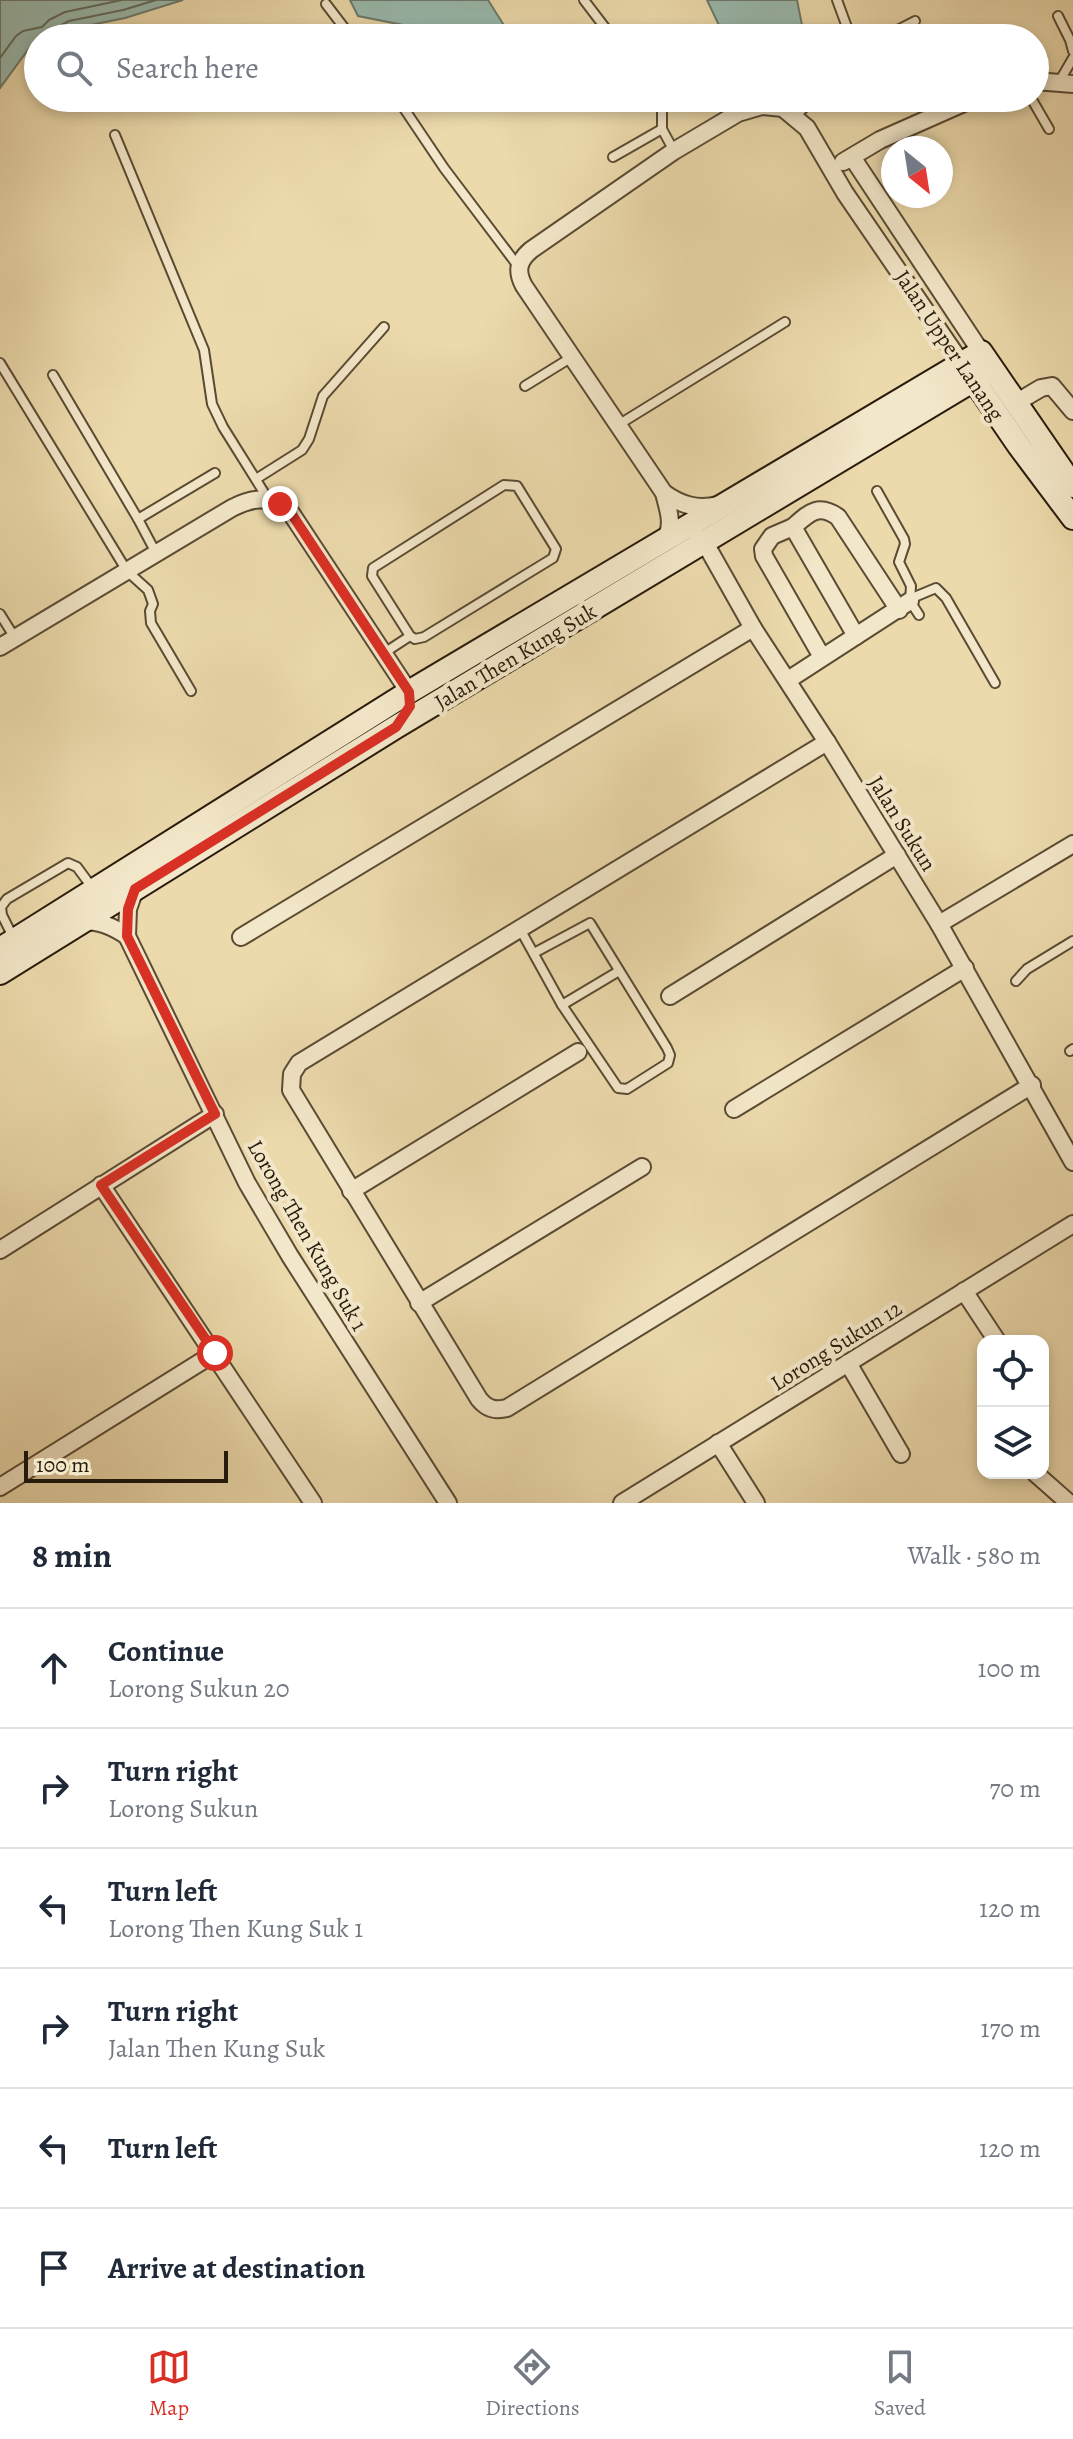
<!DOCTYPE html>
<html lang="en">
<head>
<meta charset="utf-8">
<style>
	:root { --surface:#fff; --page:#f6f6f7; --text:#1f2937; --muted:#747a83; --line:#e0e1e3; --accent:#d93025 }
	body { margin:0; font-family:Alegreya,serif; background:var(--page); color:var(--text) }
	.controls { position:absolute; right:24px; bottom:24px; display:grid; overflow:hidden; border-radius:16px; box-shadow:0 4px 12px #0003 }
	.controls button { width:72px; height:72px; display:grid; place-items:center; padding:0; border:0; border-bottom:2px solid var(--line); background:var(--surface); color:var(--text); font:40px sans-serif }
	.compass { position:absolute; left:881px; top:136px; width:72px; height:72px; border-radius:50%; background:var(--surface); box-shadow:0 4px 12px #0003; rotate:150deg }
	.scale { position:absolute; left:24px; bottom:20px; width:204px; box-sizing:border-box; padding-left:8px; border:4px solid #291b0b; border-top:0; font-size:22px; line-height:28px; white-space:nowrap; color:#291b0b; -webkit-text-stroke:6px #f3e7c9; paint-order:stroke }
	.stop { position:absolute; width:24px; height:24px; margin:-18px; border:6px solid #d93025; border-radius:50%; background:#fff }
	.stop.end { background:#d93025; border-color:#fff; box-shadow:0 2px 8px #0008 }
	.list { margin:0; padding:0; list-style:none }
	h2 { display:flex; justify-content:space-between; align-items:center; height:104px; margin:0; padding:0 32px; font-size:34px }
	h2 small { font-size:26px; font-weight:400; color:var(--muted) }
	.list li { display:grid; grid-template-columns:52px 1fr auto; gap:24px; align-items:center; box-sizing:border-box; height:120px; padding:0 32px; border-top:2px solid var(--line) }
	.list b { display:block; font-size:30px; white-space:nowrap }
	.list p { margin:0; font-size:26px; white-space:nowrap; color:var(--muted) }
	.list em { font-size:26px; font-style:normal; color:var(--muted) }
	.icon { flex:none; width:44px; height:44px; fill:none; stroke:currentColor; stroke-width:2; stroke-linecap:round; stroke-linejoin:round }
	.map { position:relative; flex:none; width:1073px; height:1503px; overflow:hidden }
	.search { position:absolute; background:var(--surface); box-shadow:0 4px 12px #0003; left:24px; right:24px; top:24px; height:88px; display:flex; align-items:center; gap:20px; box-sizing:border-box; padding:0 28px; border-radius:44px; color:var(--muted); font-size:30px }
	.sheet { height:824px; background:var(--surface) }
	nav { display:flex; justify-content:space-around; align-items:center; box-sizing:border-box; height:112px; border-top:2px solid var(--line); background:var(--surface); font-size:22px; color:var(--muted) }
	nav a { display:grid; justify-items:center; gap:4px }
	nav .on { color:var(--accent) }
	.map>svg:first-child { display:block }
	.water { fill:#99baae; stroke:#6c7a6d; stroke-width:2 }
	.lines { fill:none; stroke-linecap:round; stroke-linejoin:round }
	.shore { stroke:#616a5c; stroke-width:2 }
	.lane-casing { stroke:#5a4b33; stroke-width:12 }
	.street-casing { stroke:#5a4b33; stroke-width:20 }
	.secondary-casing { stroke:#291b0b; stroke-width:26 }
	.lane { stroke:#f3e7c9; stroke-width:8 }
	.street { stroke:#f3e7c9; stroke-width:16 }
	.secondary { stroke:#f3e7c9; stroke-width:22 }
	.route { stroke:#d93025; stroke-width:10 }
	.labels { text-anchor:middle; stroke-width:8; stroke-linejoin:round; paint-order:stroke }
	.street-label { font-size:22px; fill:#291b0b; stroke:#f3e7c9 }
</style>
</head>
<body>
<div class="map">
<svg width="1073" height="1503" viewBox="0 0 1073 1503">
	<rect width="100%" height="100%" fill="#ecdaac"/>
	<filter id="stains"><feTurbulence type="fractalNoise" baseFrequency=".0025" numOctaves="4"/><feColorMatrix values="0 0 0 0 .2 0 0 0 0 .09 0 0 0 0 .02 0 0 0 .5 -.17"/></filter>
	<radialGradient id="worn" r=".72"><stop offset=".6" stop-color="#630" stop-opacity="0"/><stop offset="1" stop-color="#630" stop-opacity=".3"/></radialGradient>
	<!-- water -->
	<g class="water">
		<path d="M0,0H183L125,18L71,29L52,38H38V44L30,47L0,88Z"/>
		<path d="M350,0H488L512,38H413L403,25L358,16Z"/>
		<path d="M707,0H797L803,30L799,38H725Z"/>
	</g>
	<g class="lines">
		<!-- shore -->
		<g class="shore">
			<path d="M51,38L54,29L69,21L123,10L156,0"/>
			<path d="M0,58L16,36L23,31L42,27L49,20L65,12L122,0"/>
		</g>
		<defs>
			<g id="lane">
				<path d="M584,0L613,38"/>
				<path d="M837,0L851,38"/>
				<path d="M326,4L352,38"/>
				<path d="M1058,16L1070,40L1073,51"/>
				<path d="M882,38L915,21"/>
				<path d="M1059,82L1073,58"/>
				<path d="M397,98L444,168L518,266"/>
				<path d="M657,98L662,111V129L674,151"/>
				<path d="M1031,98L1049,129"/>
				<path d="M795,117L813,98"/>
				<path d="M115,135L204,350L212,404L223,427L268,499"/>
				<path d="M613,157L662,129"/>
				<path d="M0,363L127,571L148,590L153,604L150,611L151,623L191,691"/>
				<path d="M53,375L138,519L156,553"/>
				<path d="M525,386L572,357"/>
				<path d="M618,425L785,322"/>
				<path d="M256,479L302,450L309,439L323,396L384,327"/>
				<path d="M877,491L904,539L905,544L899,562L911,586L910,601L919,615"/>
				<path d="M138,519L215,473"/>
				<path d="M912,598L936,588L946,598L995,683"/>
				<path d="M0,614L15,638"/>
				<path d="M384,653L410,636L415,639L424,637L553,558L556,549L517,486L504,485L373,568L372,576L410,636"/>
				<path d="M520,929L562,1005L618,1088L627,1089L668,1063L670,1055L667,1048L590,923L534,953"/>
				<path d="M14,939L2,915L1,907L7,899L68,863L77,867L94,890"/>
				<path d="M1016,981L1027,969L1073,941"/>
				<path d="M562,1005L619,971"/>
				<path d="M1070,1051L1073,1049"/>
			</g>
			<g id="street">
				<path d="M1035,81L1073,84"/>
				<path d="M852,157L981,352"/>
				<path d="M843,162L880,140L975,98"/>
				<path d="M1014,404L1041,388L1052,386L1073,411"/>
				<path d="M664,493C681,505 697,510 718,505"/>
				<path d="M793,527C809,513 818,503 838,517L899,610"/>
				<path d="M697,537L705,543L753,628L827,742L939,924L1073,1162"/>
				<path d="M664,541C675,525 668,510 664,493L524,286C516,271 518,261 531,250L674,151L738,113L762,106L783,108L807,128L845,193L962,364"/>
				<path d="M0,647L232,508C255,496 271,496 291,513L409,692"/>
				<path d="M822,657L764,556L763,549L772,536L793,527L856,636"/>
				<path d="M788,680L910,601"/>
				<path d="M827,742L299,1063L292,1074L291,1090L479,1399C487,1409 495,1411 507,1408L1032,1085"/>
				<path d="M135,889L128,909L127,936L247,1183L290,1256L448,1503"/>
				<path d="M81,921C100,921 112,926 127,936"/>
				<path d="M939,924L1073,844"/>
				<path d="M241,937L753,628"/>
				<path d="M670,996L897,855"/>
				<path d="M734,1109L965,968"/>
				<path d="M101,1185L313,1503"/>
				<path d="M351,1191L578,1052"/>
				<path d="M0,1250L215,1114"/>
				<path d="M964,1291L997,1341"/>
				<path d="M419,1303L642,1167"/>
				<path d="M848,1363L901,1454"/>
				<path d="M718,1443L756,1503"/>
				<path d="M1035,1473L1069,1503"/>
				<path d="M0,1487L215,1353"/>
				<path d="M622,1503L1073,1224"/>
			</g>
			<g id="secondary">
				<path d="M967,370L1019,446L1073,518"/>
				<path d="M0,949L409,692L981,352L1073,486"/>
				<path d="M0,973L396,727L992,369"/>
			</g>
		</defs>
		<!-- lane casing -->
		<use href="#lane" class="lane-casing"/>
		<!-- street casing -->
		<use href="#street" class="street-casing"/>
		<!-- secondary casing -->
		<use href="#secondary" class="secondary-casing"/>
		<!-- lane -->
		<use href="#lane" class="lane"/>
		<!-- street -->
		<use href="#street" class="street"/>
		<!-- secondary -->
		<use href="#secondary" class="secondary"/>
	</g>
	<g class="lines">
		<!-- route -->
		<path class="route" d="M215,1353L101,1185L215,1114L127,936L128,909L135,889L396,727L410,706L409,692L291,513L280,504"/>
	</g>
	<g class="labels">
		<!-- street labels -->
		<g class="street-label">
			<text transform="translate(950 345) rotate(56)" y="8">Jalan Upper Lanang</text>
			<text transform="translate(515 656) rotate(-31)" y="8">Jalan Then Kung Suk</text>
			<text transform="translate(903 823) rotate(58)" y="8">Jalan Sukun</text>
			<text transform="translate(308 1235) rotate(60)" y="8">Lorong Then Kung Suk 1</text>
			<text transform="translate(836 1345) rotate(-32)" y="8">Lorong Sukun 12</text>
		</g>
	</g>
	<rect width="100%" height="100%" filter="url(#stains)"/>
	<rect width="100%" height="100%" fill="url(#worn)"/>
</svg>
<div class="controls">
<button><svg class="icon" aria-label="locate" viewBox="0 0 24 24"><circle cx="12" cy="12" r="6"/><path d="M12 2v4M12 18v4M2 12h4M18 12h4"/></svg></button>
<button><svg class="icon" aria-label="layers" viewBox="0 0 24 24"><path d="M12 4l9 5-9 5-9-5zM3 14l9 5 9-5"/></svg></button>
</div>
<svg class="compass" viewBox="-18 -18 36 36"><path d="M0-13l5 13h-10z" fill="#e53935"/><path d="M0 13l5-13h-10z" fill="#747a83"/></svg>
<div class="scale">100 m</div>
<div class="stop" style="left:215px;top:1353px"></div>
<div class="stop end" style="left:280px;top:504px"></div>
<div class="search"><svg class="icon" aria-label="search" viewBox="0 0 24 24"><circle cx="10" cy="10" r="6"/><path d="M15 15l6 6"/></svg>Search here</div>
</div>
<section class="sheet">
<h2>8 min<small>Walk · 580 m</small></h2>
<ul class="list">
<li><svg class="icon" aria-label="ahead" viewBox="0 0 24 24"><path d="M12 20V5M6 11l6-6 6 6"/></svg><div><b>Continue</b><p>Lorong Sukun 20</p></div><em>100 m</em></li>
<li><svg class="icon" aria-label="right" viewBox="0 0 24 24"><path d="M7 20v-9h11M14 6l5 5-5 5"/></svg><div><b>Turn right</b><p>Lorong Sukun</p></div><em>70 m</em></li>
<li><svg class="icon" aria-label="left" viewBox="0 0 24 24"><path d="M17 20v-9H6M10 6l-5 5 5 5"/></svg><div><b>Turn left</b><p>Lorong Then Kung Suk 1</p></div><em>120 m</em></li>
<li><svg class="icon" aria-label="right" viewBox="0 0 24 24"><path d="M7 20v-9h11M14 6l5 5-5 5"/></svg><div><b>Turn right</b><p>Jalan Then Kung Suk</p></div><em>170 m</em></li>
<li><svg class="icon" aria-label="left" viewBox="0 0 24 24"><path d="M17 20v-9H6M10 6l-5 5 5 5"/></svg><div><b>Turn left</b></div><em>120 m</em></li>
<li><svg class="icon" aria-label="arrive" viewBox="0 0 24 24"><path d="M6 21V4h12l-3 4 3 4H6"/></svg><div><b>Arrive at destination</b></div></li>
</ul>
</section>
<nav>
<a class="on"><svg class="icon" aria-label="map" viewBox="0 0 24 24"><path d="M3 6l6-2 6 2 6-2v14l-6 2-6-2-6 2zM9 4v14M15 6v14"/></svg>Map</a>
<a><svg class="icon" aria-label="directions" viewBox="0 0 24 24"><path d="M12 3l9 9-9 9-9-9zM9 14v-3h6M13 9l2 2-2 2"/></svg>Directions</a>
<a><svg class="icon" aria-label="saved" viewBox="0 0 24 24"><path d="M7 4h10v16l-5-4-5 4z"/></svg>Saved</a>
</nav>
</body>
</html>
